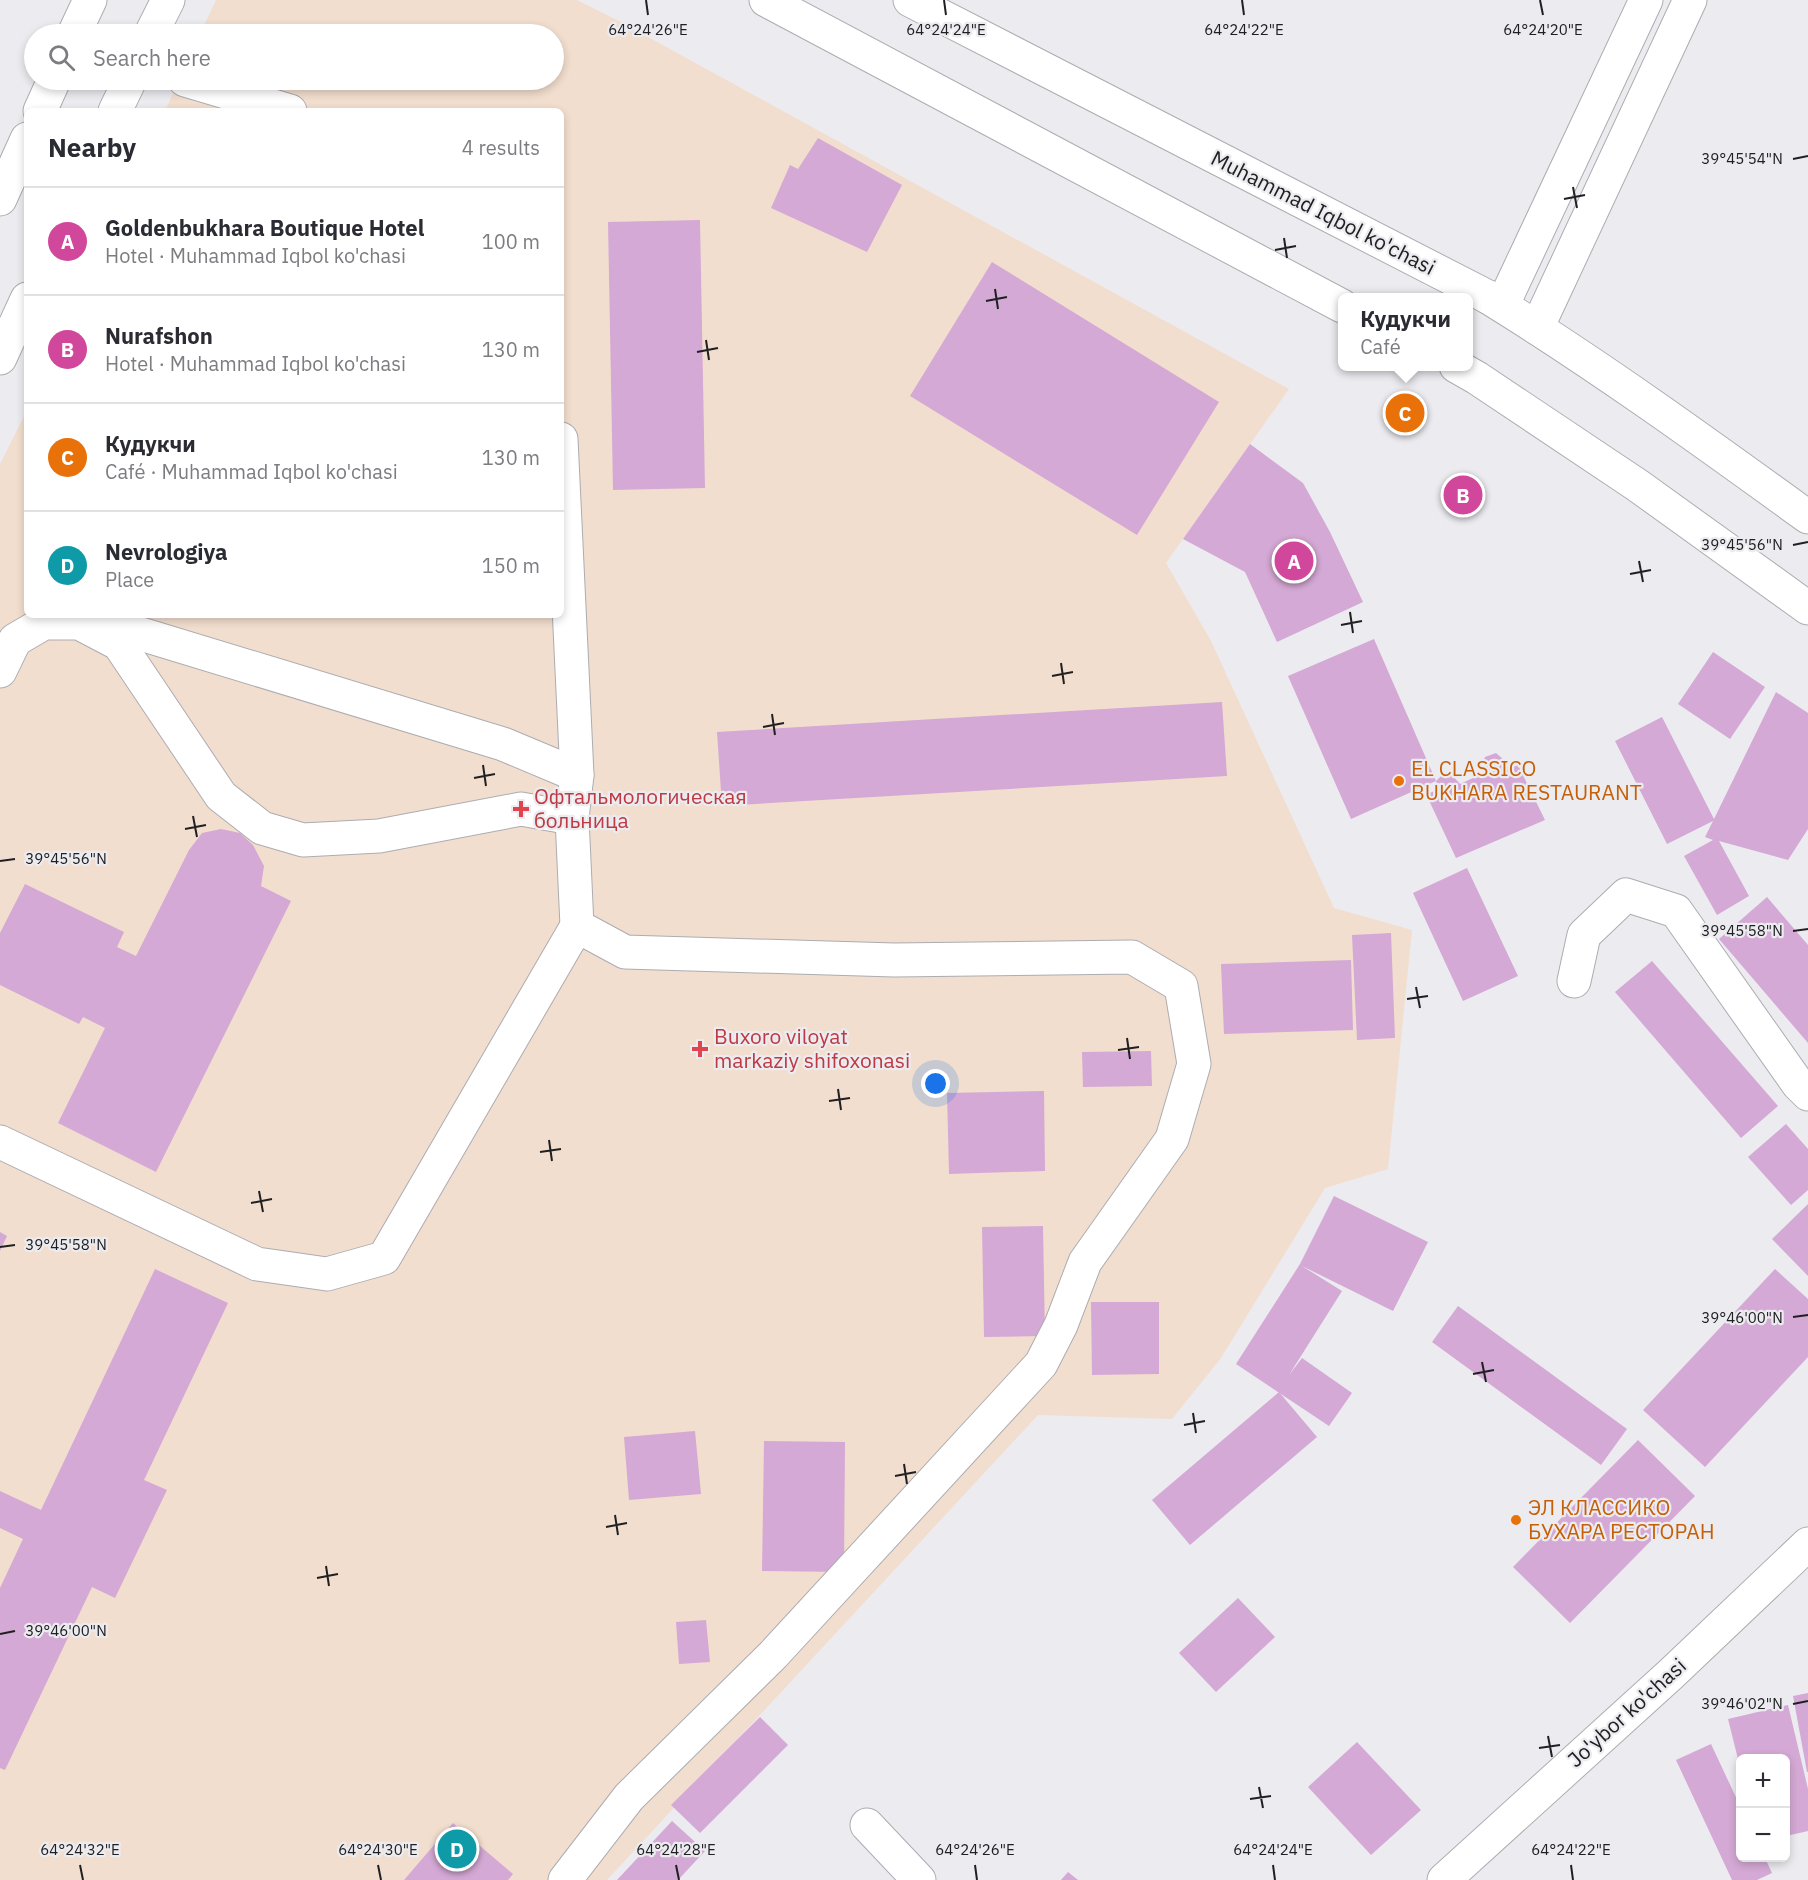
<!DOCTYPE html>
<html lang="en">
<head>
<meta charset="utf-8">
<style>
	:root { --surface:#fff; --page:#f7f7f7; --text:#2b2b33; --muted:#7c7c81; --line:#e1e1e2; --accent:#0b8043 }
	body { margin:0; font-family:"IBM Plex Sans",sans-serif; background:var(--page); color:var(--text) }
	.controls { position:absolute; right:18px; bottom:18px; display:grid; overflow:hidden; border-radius:9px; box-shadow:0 3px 9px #0003 }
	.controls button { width:54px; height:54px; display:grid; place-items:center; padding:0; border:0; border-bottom:2px solid var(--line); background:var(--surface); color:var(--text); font:30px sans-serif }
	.you { position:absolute; left:936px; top:1084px; width:21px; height:21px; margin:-15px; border:4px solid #fff; border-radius:50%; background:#1a73e8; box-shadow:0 0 0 9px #1a73e833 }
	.badge { display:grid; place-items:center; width:39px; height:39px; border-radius:50%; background:var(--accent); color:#fff; font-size:20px; font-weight:700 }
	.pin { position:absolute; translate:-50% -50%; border:3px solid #fff; box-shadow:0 2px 6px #0006 }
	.popup { position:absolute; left:1338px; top:293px; width:135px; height:78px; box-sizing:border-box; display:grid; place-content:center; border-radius:9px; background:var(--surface); filter:drop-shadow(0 2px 4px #0005); font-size:20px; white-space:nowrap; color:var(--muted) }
	.popup b { font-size:22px; color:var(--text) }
	.popup::after { content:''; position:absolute; left:50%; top:100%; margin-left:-12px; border:12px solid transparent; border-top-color:var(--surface) }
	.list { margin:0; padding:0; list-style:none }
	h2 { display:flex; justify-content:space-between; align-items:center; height:78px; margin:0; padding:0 24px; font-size:26px }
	h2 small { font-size:20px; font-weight:400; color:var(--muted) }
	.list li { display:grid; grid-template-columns:39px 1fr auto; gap:18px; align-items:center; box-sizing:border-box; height:108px; padding:0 24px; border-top:2px solid var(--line) }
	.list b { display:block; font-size:22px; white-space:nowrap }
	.list p { margin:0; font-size:20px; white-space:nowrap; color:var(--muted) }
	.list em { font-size:20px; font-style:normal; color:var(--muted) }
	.icon { flex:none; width:33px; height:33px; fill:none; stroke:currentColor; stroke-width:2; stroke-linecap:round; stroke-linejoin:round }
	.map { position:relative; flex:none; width:1808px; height:1880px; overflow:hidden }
	.search { position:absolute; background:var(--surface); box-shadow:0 3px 9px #0003; left:24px; top:24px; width:540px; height:66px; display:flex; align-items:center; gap:15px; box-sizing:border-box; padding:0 21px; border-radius:33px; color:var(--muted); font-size:22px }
	.panel { position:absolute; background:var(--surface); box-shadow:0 3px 9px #0003; left:24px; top:108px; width:540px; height:510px; border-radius:9px }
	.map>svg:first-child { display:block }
	.medical { fill:#f2dece }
	.building { fill:#d4a9d5 }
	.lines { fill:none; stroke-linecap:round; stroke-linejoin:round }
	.minor-casing { stroke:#adacb1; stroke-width:35 }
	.major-casing { stroke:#adacb1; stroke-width:35 }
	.minor { stroke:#fff; stroke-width:33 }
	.major { stroke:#fff; stroke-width:33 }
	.ticks { fill:none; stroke:#202022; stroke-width:2 }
	.food-dot { fill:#e8710a; stroke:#ecebf0; stroke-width:2 }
	.health-dot { fill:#e0444e; stroke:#ecebf0; stroke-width:2 }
	.labels { text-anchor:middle; stroke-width:4.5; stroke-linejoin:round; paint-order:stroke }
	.street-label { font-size:21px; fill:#202022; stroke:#ecebf0 }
	.food-label { font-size:21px; fill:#c56008; stroke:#ecebf0; text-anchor:start }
	.health-label { font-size:21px; fill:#be3a42; stroke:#ecebf0; text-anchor:start }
	.ticks-label { font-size:15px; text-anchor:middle; fill:#202022; stroke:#ecebf0; stroke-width:4.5; stroke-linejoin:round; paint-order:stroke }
</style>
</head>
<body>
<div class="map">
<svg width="1808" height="1880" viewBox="0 0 1808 1880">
	<rect width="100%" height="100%" fill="#ecebf0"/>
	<!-- medical -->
	<path class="medical" d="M216,0H577L619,21L1289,389L1166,563L1211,641L1334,908L1412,930L1388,1169L1325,1188L1221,1358L1172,1419L1038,1415L607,1880H0V464L27,410V615H561V111H165L179,80H554V34H200Z"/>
	<!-- building -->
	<g class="building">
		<path d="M818,138L902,185L867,252L771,208L790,165L798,169Z"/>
		<path d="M700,220L705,488L613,490L608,222Z"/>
		<path d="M992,262L1219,402L1137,535L910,396Z"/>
		<path d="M1250,444L1303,483L1330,532L1363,602L1277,642L1245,572L1183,539Z"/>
		<path d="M1374,639L1436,781L1351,819L1288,676Z"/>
		<path d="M1713,652L1765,687L1730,739L1678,704Z"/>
		<path d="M1776,692L1808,713V829L1788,860L1719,841L1749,896L1717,915L1684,856L1713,840L1705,837L1713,821L1667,844L1615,741L1662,717L1714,819Z"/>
		<path d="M1222,702L1227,776L722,806L717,732Z"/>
		<path d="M1496,753L1504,760L1509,769L1518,765L1545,820L1456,858L1426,794L1438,790L1436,781L1443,774L1453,776L1460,784L1486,772L1483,762L1485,757Z"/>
		<path d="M221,829L240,833L253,845L264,866L261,886L291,901L156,1172L58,1123L105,1028L83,1017L79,1024L0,985V933L25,884L124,932L117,947L136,956L189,850L202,833Z"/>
		<path d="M1467,868L1518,976L1463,1001L1413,893Z"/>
		<path d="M1767,897L1808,945V1043L1719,939Z"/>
		<path d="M1391,933L1395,1038L1357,1040L1352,935Z"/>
		<path d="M1351,960L1353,1030L1224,1034L1221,964Z"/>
		<path d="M1652,961L1778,1106L1741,1138L1615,992Z"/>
		<path d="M1151,1051L1152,1086L1083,1087L1082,1052Z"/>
		<path d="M1044,1091L1045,1171L949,1174L947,1093Z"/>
		<path d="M1786,1124L1808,1149V1190L1791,1205L1748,1157Z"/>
		<path d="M1334,1196L1428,1242L1393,1311L1302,1266L1342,1291L1289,1375L1302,1358L1352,1393L1329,1426L1236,1364L1300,1264Z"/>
		<path d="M1808,1204V1276L1772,1239Z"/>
		<path d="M1043,1226L1045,1336L984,1337L982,1227Z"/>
		<path d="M0,1232L7,1236L0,1251Z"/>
		<path d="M155,1269L228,1303L144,1480L167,1490L115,1598L92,1587L5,1770L0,1768V1588L23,1539L0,1528V1491L41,1510Z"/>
		<path d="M1775,1269L1808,1299V1357L1705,1467L1643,1410Z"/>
		<path d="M1091,1302H1159V1374L1092,1375Z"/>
		<path d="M1458,1306L1627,1429L1601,1465L1432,1342Z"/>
		<path d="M1279,1392L1317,1437L1190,1545L1152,1500Z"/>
		<path d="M695,1431L701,1494L629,1500L624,1437Z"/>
		<path d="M1638,1440L1695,1496L1570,1623L1513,1567Z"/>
		<path d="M764,1441L845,1442L844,1572L762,1571Z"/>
		<path d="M1238,1598L1275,1637L1216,1692L1179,1653Z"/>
		<path d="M706,1620L710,1662L679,1664L676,1622Z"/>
		<path d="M1808,1693V1772H1807L1793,1696Z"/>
		<path d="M1788,1705L1808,1789V1831L1786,1836V1758H1740V1767L1728,1719Z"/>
		<path d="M760,1717L788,1745L700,1833L671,1805Z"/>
		<path d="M1357,1742L1421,1810L1371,1855L1308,1787Z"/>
		<path d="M1711,1744L1740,1806V1858H1765L1772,1873L1757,1880H1732L1676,1760Z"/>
		<path d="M672,1821L705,1851L678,1880H617Z"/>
		<path d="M453,1823L513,1874L508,1880H404Z"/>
		<path d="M1068,1872L1078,1880H1061Z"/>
	</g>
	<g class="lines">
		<defs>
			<g id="minor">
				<path d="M74,34L90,0"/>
				<path d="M151,34L168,0"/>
				<path d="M185,80L290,111"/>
				<path d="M40,111L54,80"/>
				<path d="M115,111L130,80"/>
				<path d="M0,199L27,139"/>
				<path d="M1488,297L1504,302L1646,0"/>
				<path d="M1537,328L1690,0"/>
				<path d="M0,358L27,299"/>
				<path d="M561,439L577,775"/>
				<path d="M79,623L141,634L503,744L577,775L572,818L577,926L625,952L894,960L1132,957L1181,986L1194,1064L1172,1139L1085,1262L1061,1325L1041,1364L773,1655L629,1797L565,1880"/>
				<path d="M0,671L15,640L44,623H79L119,644L221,796L262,828L303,840L379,836L521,809L572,818"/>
				<path d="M1574,981L1584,935L1626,895L1676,911L1798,1084L1808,1094"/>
				<path d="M0,1142L257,1264L327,1274L384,1258L577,926"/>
				<path d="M867,1825L919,1880"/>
				<path d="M1444,1880L1671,1674L1808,1544"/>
			</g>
			<g id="major">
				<path d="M766,0L1342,306"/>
				<path d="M910,0L1488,297C1598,365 1703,441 1808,517"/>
				<path d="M1456,366L1477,378L1637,485L1808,608"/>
			</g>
		</defs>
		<!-- minor casing -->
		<use href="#minor" class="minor-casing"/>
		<!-- major casing -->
		<use href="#major" class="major-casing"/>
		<!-- minor -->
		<use href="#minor" class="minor"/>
		<!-- major -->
		<use href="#major" class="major"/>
	</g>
	<!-- ticks -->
	<path class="ticks" d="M646,0L648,15M944,0L946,15M1242,0L1244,15M1540,0L1543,15M1793,159L1808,156M1573,187L1577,208M1564,199L1585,195M1284,238L1287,258M1275,250L1296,246M995,289L998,309M986,301L1007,297M706,340L709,360M697,352L718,348M1793,545L1808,542M1639,561L1643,582M1630,574L1651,570M1350,612L1353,633M1341,625L1362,621M1061,663L1064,684M1052,676L1073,672M772,714L775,735M763,727L784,723M483,765L486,786M474,778L495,774M193,816L197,837M185,829L206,825M0,861L15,859M1793,931L1808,929M1416,987L1420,1008M1407,999L1428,996M1127,1038L1130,1059M1118,1050L1139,1047M838,1089L841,1110M829,1101L850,1098M549,1140L552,1161M540,1152L561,1149M259,1191L263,1212M251,1203L272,1199M0,1247L15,1245M1793,1317L1808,1315M1482,1362L1486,1382M1473,1374L1494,1370M1193,1413L1196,1433M1184,1425L1205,1421M904,1464L907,1484M895,1476L916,1472M615,1515L618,1535M606,1527L627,1523M326,1566L329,1586M317,1578L338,1574M0,1634L15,1631M1793,1704L1808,1701M1548,1736L1552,1757M1539,1748L1560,1745M1259,1787L1263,1808M1250,1799L1271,1796M80,1865L83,1880M378,1865L381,1880M676,1865L679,1880M975,1865L977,1880M1273,1865L1275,1880M1571,1865L1573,1880"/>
	<!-- markers -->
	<g class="food-dot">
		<circle cx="1399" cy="781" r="6"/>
		<circle cx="1516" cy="1520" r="6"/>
	</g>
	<g class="health-dot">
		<path d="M518 800h6v6h6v6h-6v6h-6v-6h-6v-6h6z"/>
		<path d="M697 1040h6v6h6v6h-6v6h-6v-6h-6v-6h6z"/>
	</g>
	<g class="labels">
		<!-- street labels -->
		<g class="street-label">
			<text transform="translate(1323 213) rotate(27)" y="7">Muhammad Iqbol ko'chasi</text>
			<text transform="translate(1627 1713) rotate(-42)" y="7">Jo'ybor ko'chasi</text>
		</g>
		<!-- food labels -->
		<g class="food-label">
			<text x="1411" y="776">EL CLASSICO<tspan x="1411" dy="24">BUKHARA RESTAURANT</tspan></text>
			<text x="1528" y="1515">ЭЛ КЛАССИКО<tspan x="1528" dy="24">БУХАРА РЕСТОРАН</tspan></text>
		</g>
		<!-- health labels -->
		<g class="health-label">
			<text x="534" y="804">Офтальмологическая<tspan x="534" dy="24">больница</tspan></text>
			<text x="714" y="1044">Buxoro viloyat<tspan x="714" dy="24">markaziy shifoxonasi</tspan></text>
		</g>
	</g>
	<g class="ticks-label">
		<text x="648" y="35">64°24'26"E</text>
		<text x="946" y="35">64°24'24"E</text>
		<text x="1244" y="35">64°24'22"E</text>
		<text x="1543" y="35">64°24'20"E</text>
		<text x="1742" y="164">39°45'54"N</text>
		<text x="1742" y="550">39°45'56"N</text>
		<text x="66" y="864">39°45'56"N</text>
		<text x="1742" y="936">39°45'58"N</text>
		<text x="66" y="1250">39°45'58"N</text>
		<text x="1742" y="1323">39°46'00"N</text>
		<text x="66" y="1636">39°46'00"N</text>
		<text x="1742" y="1709">39°46'02"N</text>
		<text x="80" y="1855">64°24'32"E</text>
		<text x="378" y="1855">64°24'30"E</text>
		<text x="676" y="1855">64°24'28"E</text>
		<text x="975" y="1855">64°24'26"E</text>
		<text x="1273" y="1855">64°24'24"E</text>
		<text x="1571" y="1855">64°24'22"E</text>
	</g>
</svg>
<div class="controls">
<button>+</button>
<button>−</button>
</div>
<div class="you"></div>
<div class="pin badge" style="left:1294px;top:561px;background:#d1479c">A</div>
<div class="pin badge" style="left:1463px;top:495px;background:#d1479c">B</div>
<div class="pin badge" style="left:1405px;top:413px;background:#e8710a">C</div>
<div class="popup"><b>Кудукчи</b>Café</div>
<div class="pin badge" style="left:457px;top:1849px;background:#0f9aa8">D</div>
<div class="search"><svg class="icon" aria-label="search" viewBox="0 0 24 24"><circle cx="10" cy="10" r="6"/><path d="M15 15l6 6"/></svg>Search here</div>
<section class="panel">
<h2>Nearby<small>4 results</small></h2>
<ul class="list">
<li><span class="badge" style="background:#d1479c">A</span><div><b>Goldenbukhara Boutique Hotel</b><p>Hotel · Muhammad Iqbol ko'chasi</p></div><em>100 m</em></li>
<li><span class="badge" style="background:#d1479c">B</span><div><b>Nurafshon</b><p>Hotel · Muhammad Iqbol ko'chasi</p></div><em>130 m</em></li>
<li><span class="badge" style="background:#e8710a">C</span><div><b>Кудукчи</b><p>Café · Muhammad Iqbol ko'chasi</p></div><em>130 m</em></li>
<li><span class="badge" style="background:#0f9aa8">D</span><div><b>Nevrologiya</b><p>Place</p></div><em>150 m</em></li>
</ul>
</section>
</div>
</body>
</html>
